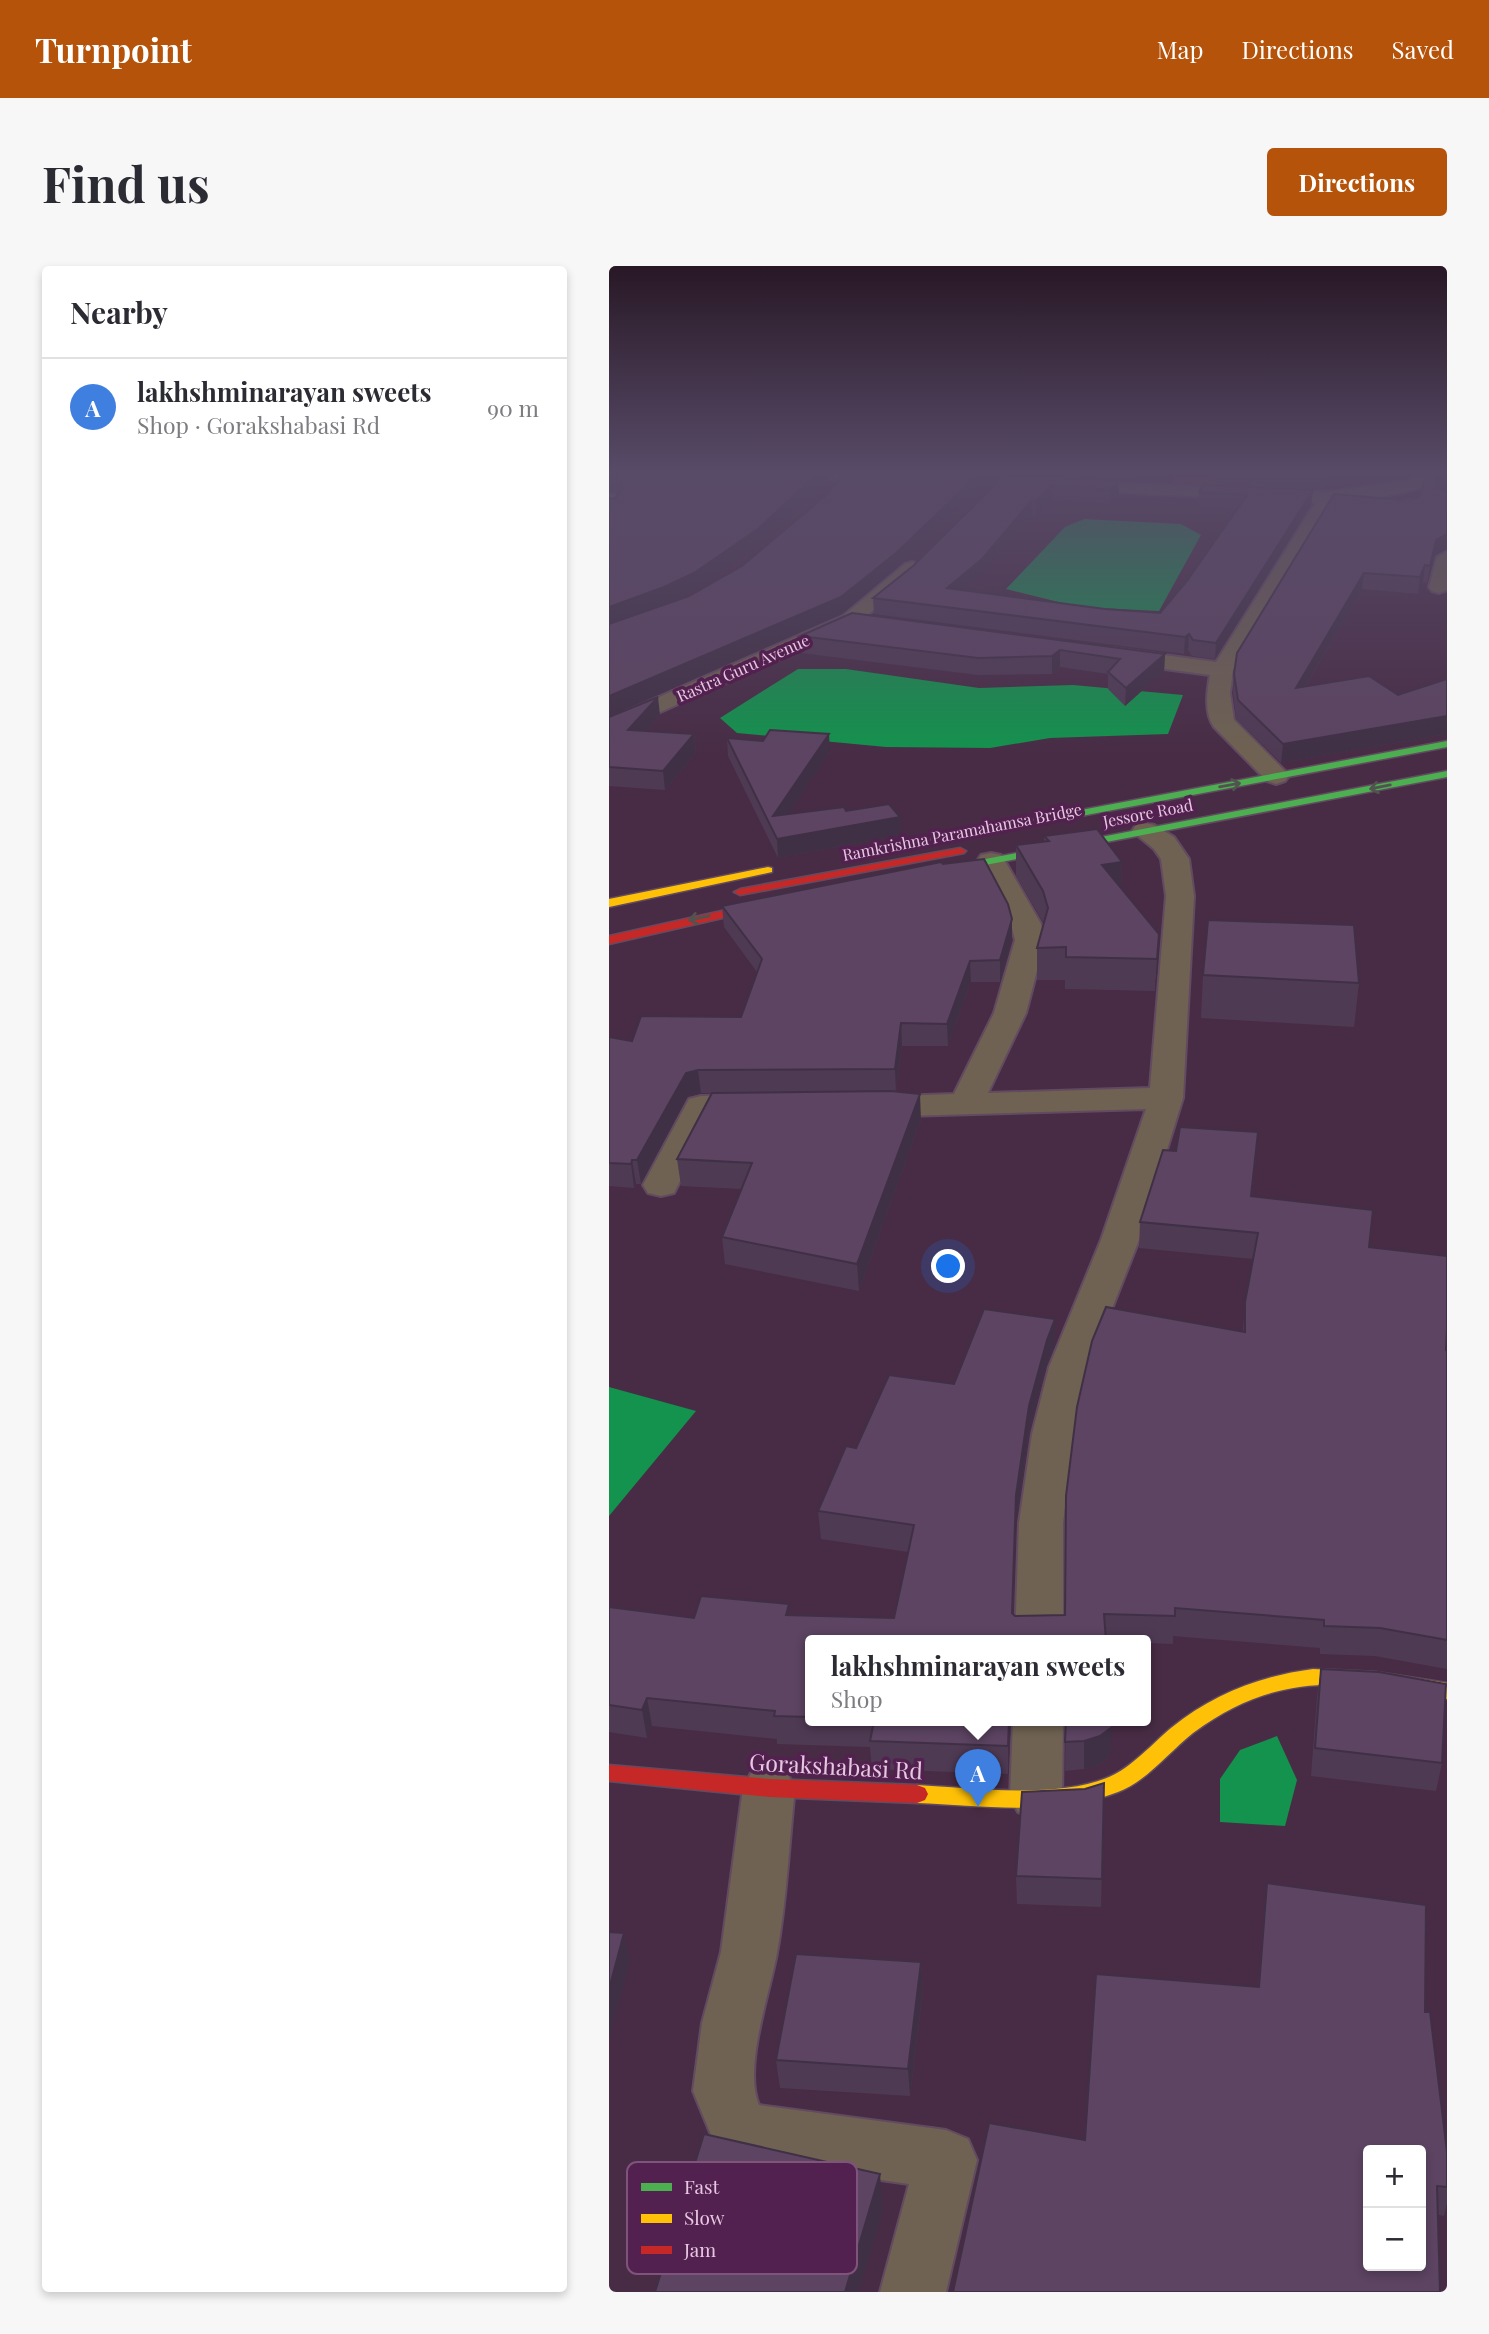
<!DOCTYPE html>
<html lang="en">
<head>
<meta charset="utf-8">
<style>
	:root { --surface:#fff; --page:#f7f7f7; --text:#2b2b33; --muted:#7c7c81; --line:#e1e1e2; --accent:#b45309 }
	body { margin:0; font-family:"Playfair Display",serif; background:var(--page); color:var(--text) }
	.controls { position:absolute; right:21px; bottom:21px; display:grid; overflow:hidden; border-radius:7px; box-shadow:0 4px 10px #0003 }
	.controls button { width:63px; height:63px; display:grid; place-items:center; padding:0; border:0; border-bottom:2px solid var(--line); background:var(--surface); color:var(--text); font:35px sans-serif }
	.you { position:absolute; left:340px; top:1001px; width:24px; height:24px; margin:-18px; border:5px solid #fff; border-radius:50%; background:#1a73e8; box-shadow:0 0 0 10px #1a73e833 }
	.badge { display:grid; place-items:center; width:46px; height:46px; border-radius:50%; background:var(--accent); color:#fff; font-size:23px; font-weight:700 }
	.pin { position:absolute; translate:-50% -58px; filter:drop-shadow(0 2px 4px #0008) }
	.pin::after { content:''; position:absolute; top:37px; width:24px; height:21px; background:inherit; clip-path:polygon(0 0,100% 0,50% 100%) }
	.popup { position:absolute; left:196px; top:1369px; width:346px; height:91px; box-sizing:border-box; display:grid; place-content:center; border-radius:7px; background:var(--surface); filter:drop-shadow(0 2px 5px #0005); font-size:23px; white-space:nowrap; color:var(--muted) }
	.popup b { font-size:26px; color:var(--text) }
	.popup::after { content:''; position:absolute; left:50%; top:100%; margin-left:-14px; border:14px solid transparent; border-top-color:var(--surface) }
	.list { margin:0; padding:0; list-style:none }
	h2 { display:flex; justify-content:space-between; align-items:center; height:91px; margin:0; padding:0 28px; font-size:30px }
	h2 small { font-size:23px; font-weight:400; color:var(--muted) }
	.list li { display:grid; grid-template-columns:46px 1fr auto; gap:21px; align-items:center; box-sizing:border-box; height:98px; padding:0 28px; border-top:2px solid var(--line) }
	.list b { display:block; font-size:26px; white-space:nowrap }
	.list p { margin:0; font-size:23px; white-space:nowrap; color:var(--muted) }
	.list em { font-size:23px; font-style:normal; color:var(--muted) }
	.map { position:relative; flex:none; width:838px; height:2026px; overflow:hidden; border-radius:7px }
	header { display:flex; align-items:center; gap:42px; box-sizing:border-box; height:98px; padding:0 35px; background:var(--accent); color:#fff }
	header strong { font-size:33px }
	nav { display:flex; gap:38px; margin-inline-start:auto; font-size:24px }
	.intro { display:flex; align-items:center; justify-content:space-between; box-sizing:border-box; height:168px; padding:0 42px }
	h1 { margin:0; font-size:49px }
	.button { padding:18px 32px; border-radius:7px; background:var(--accent); color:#fff; font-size:24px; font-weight:700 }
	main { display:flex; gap:42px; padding:0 42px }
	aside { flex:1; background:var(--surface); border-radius:7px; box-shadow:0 4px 10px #0003 }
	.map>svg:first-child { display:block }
	.green { fill:#89271d }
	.water { fill:#13934d }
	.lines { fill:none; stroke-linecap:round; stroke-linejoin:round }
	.street-casing { stroke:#624b60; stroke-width:4 }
	.fast-casing { stroke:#624b60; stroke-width:3 }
	.slow-casing { stroke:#624b60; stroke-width:3 }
	.jam-casing { stroke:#624b60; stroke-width:3 }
	.street { fill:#6f6252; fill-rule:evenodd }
	.fast { fill:#4caf50; fill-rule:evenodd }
	.slow { fill:#ffc107; fill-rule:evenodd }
	.jam { fill:#c62828; fill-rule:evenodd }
	.wall { fill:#4f3a54 }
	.shaded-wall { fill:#403045 }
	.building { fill:#5c4462; stroke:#403045; stroke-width:2; fill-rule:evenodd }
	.oneway { stroke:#51534f }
	.labels { text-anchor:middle; stroke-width:7; stroke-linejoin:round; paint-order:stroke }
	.far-street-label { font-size:16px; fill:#e7c8e3; stroke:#53214f }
	.near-street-label { font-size:23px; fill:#e7c8e3; stroke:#53214f }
	.key { fill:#53214f; stroke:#7f537b; stroke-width:2 }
	.key-label { font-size:19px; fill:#e7c8e3 }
</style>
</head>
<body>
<header>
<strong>Turnpoint</strong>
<nav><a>Map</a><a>Directions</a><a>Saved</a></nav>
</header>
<div class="intro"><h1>Find us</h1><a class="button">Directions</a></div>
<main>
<aside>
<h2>Nearby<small></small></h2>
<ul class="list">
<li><span class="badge" style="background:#3f7fe0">A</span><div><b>lakhshminarayan sweets</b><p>Shop · Gorakshabasi Rd</p></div><em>90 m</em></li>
</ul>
</aside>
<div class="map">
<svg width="838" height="2026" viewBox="0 0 838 2026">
	<rect width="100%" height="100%" fill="#482c45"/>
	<!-- green -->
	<path class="green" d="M569,207H687L677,230L557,224Z"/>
	<!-- water -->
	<g class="water">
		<path d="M475,253L572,258L592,269L550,345L470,341L397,323L456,261Z"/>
		<path d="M189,403H237L370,422L464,419L574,429L559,468L441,472L381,482L277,481L128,467L111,452Z"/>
		<path d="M0,1121L87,1145L0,1250Z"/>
		<path d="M668,1470L688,1514L676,1560L611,1556V1513L631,1484Z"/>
	</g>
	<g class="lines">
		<defs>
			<g id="street">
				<path d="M205,207H244L245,208C236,216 214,215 205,207Z"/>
				<path d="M812,207H829C820,231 748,232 725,236L624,404L621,427L625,454L676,505L680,510L676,515L667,518L658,515L605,461C595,447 598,425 601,409L503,396L495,394L492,389L495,384L503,382L607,396L707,236L458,224L452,223L449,219L452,215L719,226L798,215Z"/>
				<path d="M0,227L9,229L13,239L6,246L0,247Z"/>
				<path d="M838,285V324L830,327L823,325L820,321L828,291Z"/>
				<path d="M303,296L310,298L313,302L310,306L248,358L0,469V453L234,350L296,298Z"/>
				<path d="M536,557L545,559L565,571L580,593L585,630L574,832L530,974L480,1101L465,1168L454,1257V1375H406L410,1257L423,1168L440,1101L492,974L537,843L261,851L249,848L244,841L249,834L261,831L345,828L385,747L406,674L402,658L368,595L372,589L382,587L392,589L396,595L432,658L436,674L417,747L379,827L541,822L557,630L552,593L545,583L523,565L527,559Z"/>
				<path d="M148,829L160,832L165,839L160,846L148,849L104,850L65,927L52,930L39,927L34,919L80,833L92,830Z"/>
				<path d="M404,1455H454L453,1531L445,1546L427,1552L409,1546L401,1531Z"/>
				<path d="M160,1501L178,1507L186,1522C180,1576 178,1633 168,1687C161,1727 134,1801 150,1839L337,1864L359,1873L368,1894L337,2026H271L300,1918L131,1894L109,1886L84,1825L93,1757L112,1686L134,1522L142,1507Z"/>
			</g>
			<g id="fast">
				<path d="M838,475V481L318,579L312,576L318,573Z"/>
				<path d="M838,505V511L324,609L318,606L324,603Z"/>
			</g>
			<g id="slow">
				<path d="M159,601L163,602V606L0,641V633Z"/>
				<path d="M704,1403L767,1406L838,1417V1433C740,1415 670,1403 584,1467C560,1486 538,1515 509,1526C446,1550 374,1540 308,1537L300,1534L297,1528L300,1522L308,1519C362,1522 449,1533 500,1511C523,1501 543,1478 562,1462C604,1428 651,1410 704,1403Z"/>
			</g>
			<g id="jam">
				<path d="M351,582L357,585L355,587L131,629L125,626L131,623Z"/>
				<path d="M166,633L172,637L170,639L0,678V670Z"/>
				<path d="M0,1499L160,1513L308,1519L316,1522L319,1528L316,1534L308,1537L160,1531L0,1515Z"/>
			</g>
		</defs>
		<!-- street casing -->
		<use href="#street" class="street-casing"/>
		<!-- fast casing -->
		<use href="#fast" class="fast-casing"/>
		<!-- slow casing -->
		<use href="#slow" class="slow-casing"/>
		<!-- jam casing -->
		<use href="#jam" class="jam-casing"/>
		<!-- street -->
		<use href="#street" class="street"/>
		<!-- fast -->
		<use href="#fast" class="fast"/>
		<!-- slow -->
		<use href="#slow" class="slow"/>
		<!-- jam -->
		<use href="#jam" class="jam"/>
	</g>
	<!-- wall -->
	<g class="wall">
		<path d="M0,207L151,277L87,323L57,338L80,330L133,300L217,229L237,207H387L287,303L233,348L0,450V232L5,233L10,227L0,225Z"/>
		<path d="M413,207H532L525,213Z"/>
		<path d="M601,207H722L714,223L600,217Z"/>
		<path d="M828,207H838V211L836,209L827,214L828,222L838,226V283L825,290L818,317L814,316L809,328L753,323L697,420L789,429L838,413V469V468L672,497L627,453L624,427L625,408L794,234L809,232L827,211Z"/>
		<path d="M396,209L510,215V229L501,238L443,233L427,249H423L373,308L354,324L496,343L551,347L578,315L628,243L590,240V226L704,224L702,238L606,393L583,390L579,384L575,388L265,348L264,332L304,300Z"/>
		<path d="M191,370L556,388L555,405L516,440L499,423V408L451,401L443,408L369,409L192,387Z"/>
		<path d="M51,449L37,465L85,468L87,487L56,524L0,520V451Z"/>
		<path d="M118,472L221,486L179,548L237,545L292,569L169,592L119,490Z"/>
		<path d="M435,570L513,596L512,622L550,668L546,725L456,723V714H428V682L435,658L407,610V579L435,576Z"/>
		<path d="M113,640L403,653V674L391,716H362L339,780H293L287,826L312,854L250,1025L116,998L113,971L132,923L72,920L68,893L102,827H92L79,830L32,918H27L25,922L0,920V771L23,775L132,751L148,706L115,661Z"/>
		<path d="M594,709L750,717L745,761L592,752Z"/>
		<path d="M647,891L643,930L760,981L838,1085V1403L766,1390L711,1388V1382L564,1370V1378L537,1377V1375H201V1455H402L399,1508L263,1503L261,1481L168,1478V1473L43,1460L38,1472L0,1466V1341L85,1352L181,1349L285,1352L299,1286L212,1273L209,1245L247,1182L345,1118L446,1080L437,1100L420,1167L407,1257L404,1348L406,1350L456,1349L634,1065L636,1036L644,993L530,982L531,956Z"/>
		<path d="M712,1403L833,1497L827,1525L702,1510L708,1431Z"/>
		<path d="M457,1455L502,1489L490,1499L475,1503L456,1505Z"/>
		<path d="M495,1517L492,1641L408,1638L407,1610L476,1523Z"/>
		<path d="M658,1617L816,1746L838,1886V1937L835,1950L476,1874L649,1721Z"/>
		<path d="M312,1696L314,1724L301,1830L171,1822L167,1794Z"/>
	</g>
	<!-- shaded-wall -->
	<g class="shaded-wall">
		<path d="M209,207H226L151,277L87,323L57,338L0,359V341Z"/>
		<path d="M371,207H387L287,303L233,348L0,450V430Z"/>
		<path d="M525,207H532L525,213Z"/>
		<path d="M715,207H722L714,223Z"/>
		<path d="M828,207H836V209L827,214Z"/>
		<path d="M510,215V229L501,238V224Z"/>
		<path d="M443,219V233L427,249V235Z"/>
		<path d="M704,224L702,238L606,393L607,377Z"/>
		<path d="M423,234V249L373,308L338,337V322Z"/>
		<path d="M838,268V283L825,290L818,317L821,300L827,274Z"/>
		<path d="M816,299L814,316L809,328L811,311Z"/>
		<path d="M755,307L753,323L685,440L687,422Z"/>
		<path d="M580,368L579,384L575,388L576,371Z"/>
		<path d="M451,384V401L443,408V390Z"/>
		<path d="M556,388L555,405L516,440L517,422Z"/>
		<path d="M49,431L51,449L22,483L19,464Z"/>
		<path d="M838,450V468L672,497L674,478Z"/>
		<path d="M85,468L87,487L56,524L54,505Z"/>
		<path d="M220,468L221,486L166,569L164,550Z"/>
		<path d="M291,551L292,569L169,592L168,573Z"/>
		<path d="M513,596L512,627L493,599Z"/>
		<path d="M403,653V674L391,716V694Z"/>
		<path d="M550,668L549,700L546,725L548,693Z"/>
		<path d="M361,695L362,716L339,780L338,758Z"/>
		<path d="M292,757L293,780L287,826L286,803Z"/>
		<path d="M89,804L92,827L79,830L32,918L28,894L77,807Z"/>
		<path d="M311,828L312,854L250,1025L248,998Z"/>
		<path d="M23,894L27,918L25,922L22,898Z"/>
		<path d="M446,1053V1080L437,1100L420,1167L407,1257L403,1375V1347L407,1229L420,1140L438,1074Z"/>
		<path d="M38,1432L43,1460L38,1472L33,1444Z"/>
		<path d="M400,1455H402L399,1508V1480Z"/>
		<path d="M503,1461L502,1489L490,1499L475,1503V1475Z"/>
		<path d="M15,1667L21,1695L0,1774V1723Z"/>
		<path d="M312,1696L314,1724L301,1830L299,1803Z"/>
		<path d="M271,1908L274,1945L250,2026H236Z"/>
	</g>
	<!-- building -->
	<g class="building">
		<path d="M0,207H209L150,262L85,307L55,321L0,341V232L5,233L14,223L8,211L0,210Z"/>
		<path d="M237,207H371L287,287L232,331L0,430V358L80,330L133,300L217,229Z"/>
		<path d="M819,207H827L828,222L838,226V268L827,274L821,300L816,299L811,311L755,307L687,422L760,410L789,429L838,413V450L674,478L629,434L625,408L628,387L725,228L794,234L795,231L809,232Z"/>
		<path d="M396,209L510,215L501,224L443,219L427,235L423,234L373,293L338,322L496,343L551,347L578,315L638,229L590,226L594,219L704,224L607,377L584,374L580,368L576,371L264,332L304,300Z"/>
		<path d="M243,347L556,388L517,422L499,406L511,393L451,384L443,390L369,392L191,370Z"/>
		<path d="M49,431L19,464L85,468L54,505L0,501V451Z"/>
		<path d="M161,464L220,468L164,550L235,541L237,545L280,538L291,551L168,573L118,472L154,475Z"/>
		<path d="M488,563L513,596L493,599L550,668L548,693L457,691V681L428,682L439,642L434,625L407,579L440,575L435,570Z"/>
		<path d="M375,593L399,638L403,653L391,694L361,695L338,758L292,757L286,803L89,804L77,807L28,894H23L22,898L0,897V771L23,775L32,750L132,751L153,693L113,640L332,596L334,598Z"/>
		<path d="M599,654L745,659L750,717L594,709Z"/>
		<path d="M282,825L311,828L248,998L113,971L143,897L68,893L103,827Z"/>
		<path d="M571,861L649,866L642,930L764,944L760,981L838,990V1064L837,1084L838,1085V1374L771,1362L715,1360V1354L566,1342V1350L495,1348L497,1375H201V1451L165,1450L166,1445L38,1432L33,1444L0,1439V1341L85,1352L92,1330L180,1338L177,1349L285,1352L305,1259L209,1245L237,1180L247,1182L280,1109L345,1118L375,1043L446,1053L438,1074L420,1140L407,1229L403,1347L406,1350L456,1349L457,1230L468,1141L483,1075L497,1041L636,1066V1036L649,967L531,956L554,884L567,885Z"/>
		<path d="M712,1403L770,1406L837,1418L833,1497L706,1482Z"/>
		<path d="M265,1455H400L399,1480L261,1475Z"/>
		<path d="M457,1455H503V1461L491,1470L475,1475L456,1476Z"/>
		<path d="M495,1517L493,1613L407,1610L413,1526L476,1523Z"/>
		<path d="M658,1617L817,1639L816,1746H821L838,1886V1921L828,1920L831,2026H344L380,1857L476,1874L487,1708L650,1721ZM759,1884H812V2000H759Z"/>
		<path d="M0,1666L15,1667L0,1723Z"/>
		<path d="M187,1688L312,1696L299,1803L167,1794Z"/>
		<path d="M95,1868L271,1908L236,2026H46Z"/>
	</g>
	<!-- one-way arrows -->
	<defs><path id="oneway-shaft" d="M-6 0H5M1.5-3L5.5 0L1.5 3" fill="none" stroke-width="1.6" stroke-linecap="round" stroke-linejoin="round" transform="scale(1.75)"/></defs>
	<g class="oneway">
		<use href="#oneway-shaft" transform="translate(621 519) rotate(-10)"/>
		<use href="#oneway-shaft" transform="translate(771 521) rotate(169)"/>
		<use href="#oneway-shaft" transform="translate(90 652) rotate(168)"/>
	</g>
	<!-- sky -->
	<linearGradient id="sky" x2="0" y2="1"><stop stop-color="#281826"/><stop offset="0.42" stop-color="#584b68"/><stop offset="1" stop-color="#584b68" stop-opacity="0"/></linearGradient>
	<rect width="838" height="490" fill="url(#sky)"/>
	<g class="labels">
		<!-- far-street labels -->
		<g class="far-street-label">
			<text transform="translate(134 402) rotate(-24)" y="6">Rastra Guru Avenue</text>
			<text transform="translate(539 547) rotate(-11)" y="6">Jessore Road</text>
			<text transform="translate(353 566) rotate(-11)" y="6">Ramkrishna Paramahamsa Bridge</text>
		</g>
		<!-- near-street labels -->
		<g class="near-street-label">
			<text transform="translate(227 1501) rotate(3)" y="8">Gorakshabasi Rd</text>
		</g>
	</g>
	<!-- legend -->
	<rect x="18" y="1896" width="230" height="112" rx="10" class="key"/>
	<rect x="32" y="1917" width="31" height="8" fill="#4caf50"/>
	<rect x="32" y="1948" width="31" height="9" fill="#ffc107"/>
	<rect x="32" y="1980" width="31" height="8" fill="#c62828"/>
	<g class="key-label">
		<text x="75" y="1928">Fast</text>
		<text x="75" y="1959">Slow</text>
		<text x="75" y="1991">Jam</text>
	</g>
</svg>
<div class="controls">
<button>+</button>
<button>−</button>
</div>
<div class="you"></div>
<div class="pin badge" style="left:369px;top:1541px;background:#3f7fe0">A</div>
<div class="popup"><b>lakhshminarayan sweets</b>Shop</div>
</div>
</main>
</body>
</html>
